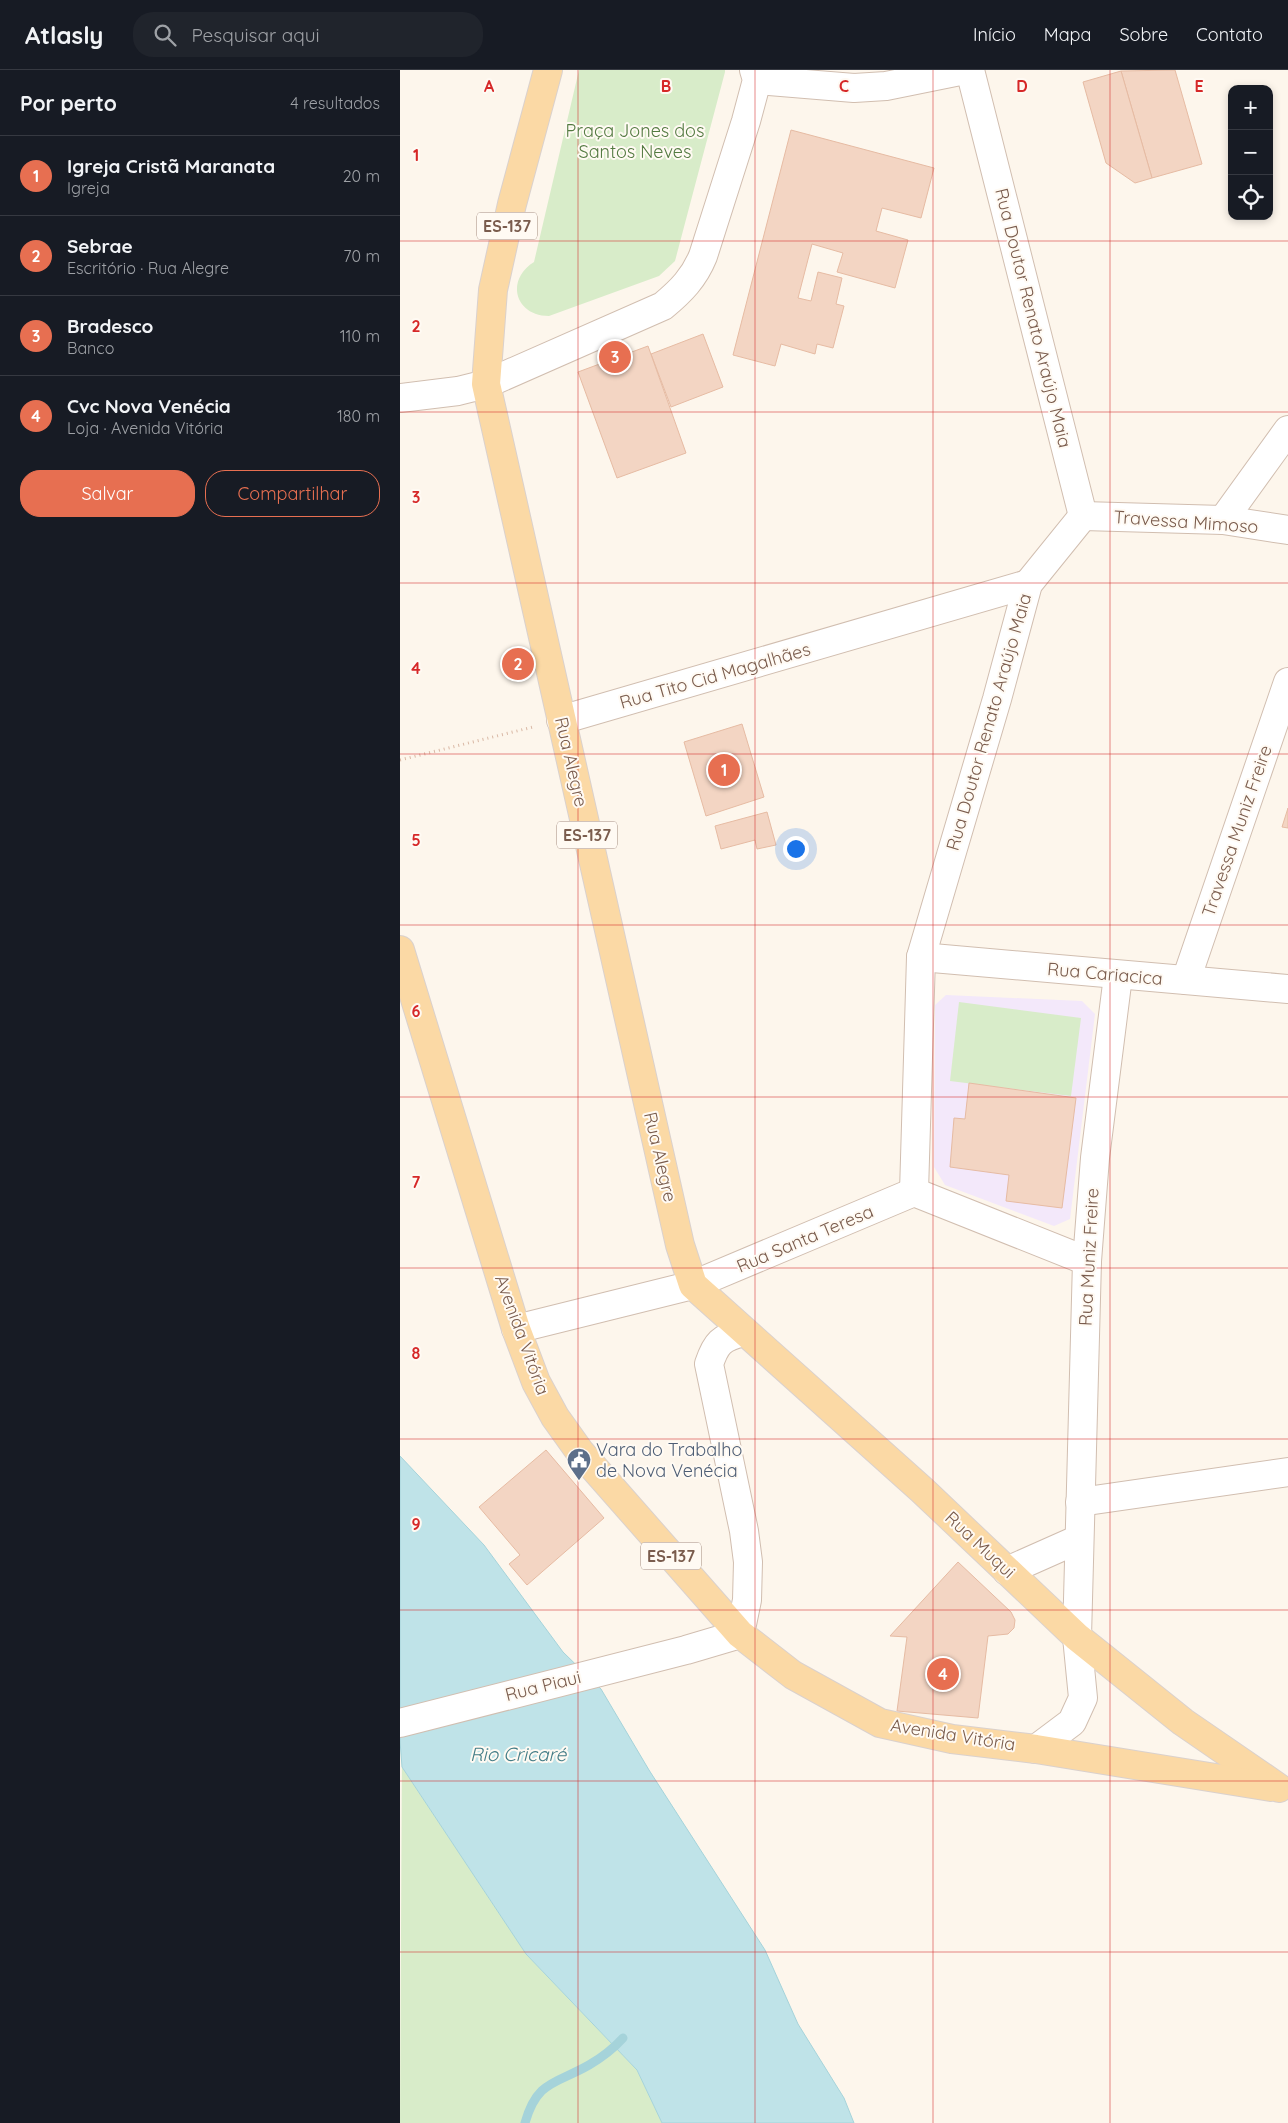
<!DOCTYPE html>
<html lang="pt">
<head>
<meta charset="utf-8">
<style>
	:root { --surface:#171b24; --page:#20242c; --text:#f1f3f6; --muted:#9ea1a6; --line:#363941; --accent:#e76f51 }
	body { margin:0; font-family:Quicksand,sans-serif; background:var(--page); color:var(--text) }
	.controls { position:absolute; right:15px; top:15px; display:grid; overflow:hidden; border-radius:10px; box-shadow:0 2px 8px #0003 }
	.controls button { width:45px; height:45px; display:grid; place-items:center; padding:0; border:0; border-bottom:1px solid var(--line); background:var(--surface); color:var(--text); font:25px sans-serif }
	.you { position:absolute; left:395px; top:778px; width:18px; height:18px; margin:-12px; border:4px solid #fff; border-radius:50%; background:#1a73e8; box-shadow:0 0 0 8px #1a73e833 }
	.badge { display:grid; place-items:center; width:32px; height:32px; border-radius:50%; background:var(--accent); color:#fff; font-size:16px; font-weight:700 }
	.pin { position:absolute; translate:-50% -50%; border:2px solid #fff; box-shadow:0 1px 5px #0006 }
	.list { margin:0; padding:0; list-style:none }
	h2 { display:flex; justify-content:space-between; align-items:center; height:65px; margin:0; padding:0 20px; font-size:21px }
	h2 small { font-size:16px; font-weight:400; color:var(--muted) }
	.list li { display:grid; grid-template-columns:32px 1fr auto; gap:15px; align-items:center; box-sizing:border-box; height:80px; padding:0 20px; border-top:1px solid var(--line) }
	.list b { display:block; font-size:19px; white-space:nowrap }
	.list p { margin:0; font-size:16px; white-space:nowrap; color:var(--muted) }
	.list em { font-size:16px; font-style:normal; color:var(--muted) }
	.actions { display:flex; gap:10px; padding:15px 20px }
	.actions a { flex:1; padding:11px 0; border:1px solid var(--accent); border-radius:20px; text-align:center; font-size:18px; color:var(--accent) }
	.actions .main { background:var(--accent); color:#fff }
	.icon { flex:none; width:28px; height:28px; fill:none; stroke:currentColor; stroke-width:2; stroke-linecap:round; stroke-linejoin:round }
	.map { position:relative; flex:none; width:888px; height:2053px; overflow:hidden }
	header { display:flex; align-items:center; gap:30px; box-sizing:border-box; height:70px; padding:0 25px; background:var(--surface); border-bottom:1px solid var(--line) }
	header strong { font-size:24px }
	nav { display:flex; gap:28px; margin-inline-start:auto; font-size:18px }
	.search { width:350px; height:45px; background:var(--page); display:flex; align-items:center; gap:12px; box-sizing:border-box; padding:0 18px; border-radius:20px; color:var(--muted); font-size:19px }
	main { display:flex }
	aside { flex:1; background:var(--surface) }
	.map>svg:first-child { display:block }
	.education { fill:#f3e8fa }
	.green { fill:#d8ecc9 }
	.water { fill:#bfe3e8; stroke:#a5d3da }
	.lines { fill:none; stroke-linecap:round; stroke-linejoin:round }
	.stream { stroke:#a5d3da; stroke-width:9 }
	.building { fill:#f3d5c3; stroke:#e6bba3 }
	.minor-casing { stroke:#d1beb0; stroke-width:30 }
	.tertiary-casing { stroke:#d1beb0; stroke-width:30 }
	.primary-casing { stroke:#dad1cd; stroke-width:30 }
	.path { stroke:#d9b8a5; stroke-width:3; stroke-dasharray:1 4; stroke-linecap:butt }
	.minor { stroke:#fff; stroke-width:28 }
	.tertiary { stroke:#fff; stroke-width:28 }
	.primary { stroke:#fbd9a5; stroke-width:28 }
	.grid { fill:none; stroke:#d62828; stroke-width:1; stroke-opacity:0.55 }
	.labels { text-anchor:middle; stroke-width:4; stroke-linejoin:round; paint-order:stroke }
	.shield { fill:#fffaf3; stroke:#a28b7f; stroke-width:1 }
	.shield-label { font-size:16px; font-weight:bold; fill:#7a5c4d }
	.park-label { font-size:18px; fill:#537a41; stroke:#fffaf3 }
	.street-label { font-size:18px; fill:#7a5c4d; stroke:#fffaf3 }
	.service-label { font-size:18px; fill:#4e5e75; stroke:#fffaf3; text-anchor:start }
	.water-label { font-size:19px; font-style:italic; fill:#437c86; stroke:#fffaf3 }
	.grid-label { font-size:16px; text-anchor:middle; font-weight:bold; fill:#d62828; stroke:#fffaf3; stroke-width:4; stroke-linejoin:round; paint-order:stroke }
</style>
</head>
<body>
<header>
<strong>Atlasly</strong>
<div class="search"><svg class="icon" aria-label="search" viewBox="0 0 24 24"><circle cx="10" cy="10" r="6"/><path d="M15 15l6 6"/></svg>Pesquisar aqui</div>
<nav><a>Início</a><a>Mapa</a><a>Sobre</a><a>Contato</a></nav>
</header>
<main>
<aside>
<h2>Por perto<small>4 resultados</small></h2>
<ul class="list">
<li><span class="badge">1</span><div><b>Igreja Cristã Maranata</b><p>Igreja</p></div><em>20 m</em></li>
<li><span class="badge">2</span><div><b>Sebrae</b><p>Escritório · Rua Alegre</p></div><em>70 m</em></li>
<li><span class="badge">3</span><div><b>Bradesco</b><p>Banco</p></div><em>110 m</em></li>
<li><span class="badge">4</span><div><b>Cvc Nova Venécia</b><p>Loja · Avenida Vitória</p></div><em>180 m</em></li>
</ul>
<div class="actions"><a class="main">Salvar</a><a>Compartilhar</a></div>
</aside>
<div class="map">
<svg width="888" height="2053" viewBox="0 0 888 2053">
	<rect width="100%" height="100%" fill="#fdf6ec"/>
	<!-- education -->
	<path class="education" d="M546,925L682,931L695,944L670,1149L654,1156L545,1115L534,1097L535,935Z"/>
	<!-- green -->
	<g class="green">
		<path d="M179,0H325V2L275,191L259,206L149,246C115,246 105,210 134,192Z"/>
		<path d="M559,932L681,948L671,1026L550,1011Z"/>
		<path d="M2,1672V1697L126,1884L237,2000L262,2053H0Z"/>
	</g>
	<!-- water -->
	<path class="water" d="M0,1386L84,1475L163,1582L201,1619L249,1700L365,1880L398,1954L444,2028L454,2053H262L237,2000L126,1884L2,1697L0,1671Z"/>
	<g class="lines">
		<!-- stream -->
		<path class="stream" d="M125,2053C137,2010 156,2014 189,1995C201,1988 214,1978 223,1968"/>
	</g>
	<!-- building -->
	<g class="building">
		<path d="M775,0L802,94L752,108L721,1Z"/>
		<path d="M721,1L752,108L735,113L706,93L683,12Z"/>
		<path d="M391,60L534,98L521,148L482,138L476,161L508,170L495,218L437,202L443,183L412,174L398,228L411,231L418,202L442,208L436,234L444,236L433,278L417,274L415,284L381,274L375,296L333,285Z"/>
		<path d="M303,264L323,317L271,337L251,284Z"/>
		<path d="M248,276L286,383L217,408L178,302Z"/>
		<path d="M342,654L364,727L306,746L284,672Z"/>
		<path d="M888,738V758L882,757Z"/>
		<path d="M367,742L376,775L357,779L355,770L321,779L315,756Z"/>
		<path d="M569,1013L676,1028L662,1138L606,1131L609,1105L550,1097L554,1048L565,1049Z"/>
		<path d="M146,1380L204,1448L127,1515L109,1494L120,1485L79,1437Z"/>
		<path d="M558,1492L611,1542L615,1550L614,1558L608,1564L588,1566L578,1648L497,1641L507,1567L490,1566Z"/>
	</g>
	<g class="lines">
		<defs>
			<g id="minor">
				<path d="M570,0L683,446"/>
				<path d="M357,10L454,18L486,16L565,0"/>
				<path d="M0,328L58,321L86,314L263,236C281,221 294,208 303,186L346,51L357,10L354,0"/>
				<path d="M683,446L823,450L888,460"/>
				<path d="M823,450L888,360"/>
				<path d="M161,650L628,514"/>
				<path d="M521,887L888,919"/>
				<path d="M786,910L888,612"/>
				<path d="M514,1122L521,887L597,629L628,514L683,446"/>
				<path d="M116,1259L293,1215L514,1122L687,1191"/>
				<path d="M680,1432L888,1402"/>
				<path d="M607,1501L679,1469"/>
				<path d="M636,1679L672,1652L683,1628L677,1567L687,1191L695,1088L718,906"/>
			</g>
			<path id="tertiary" d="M0,1653L286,1580L340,1564L347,1530L348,1492L344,1461L309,1294C316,1273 321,1268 343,1262"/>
			<g id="primary">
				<path d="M148,0L112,134L93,220L86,314L280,1175L293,1215L522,1420L677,1567L783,1652L879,1718"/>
				<path d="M0,880L116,1259L136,1312L155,1347L180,1382L340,1564L393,1605L480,1653L552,1669L636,1679L871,1717"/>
			</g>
		</defs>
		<!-- minor casing -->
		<use href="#minor" class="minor-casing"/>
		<!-- tertiary casing -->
		<use href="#tertiary" class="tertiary-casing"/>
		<!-- primary casing -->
		<use href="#primary" class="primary-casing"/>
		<!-- path -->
		<path class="path" d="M0,690L133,657"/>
		<!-- minor -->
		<use href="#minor" class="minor"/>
		<!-- tertiary -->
		<use href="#tertiary" class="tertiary"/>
		<!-- primary -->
		<use href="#primary" class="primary"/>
	</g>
	<!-- grid -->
	<path class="grid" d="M178,0V2053M355,0V2053M533,0V2053M710,0V2053M0,171H888M0,342H888M0,513H888M0,684H888M0,855H888M0,1027H888M0,1198H888M0,1369H888M0,1540H888M0,1711H888M0,1882H888"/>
	<!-- icons -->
	<defs>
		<symbol id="civic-pin" viewBox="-11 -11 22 30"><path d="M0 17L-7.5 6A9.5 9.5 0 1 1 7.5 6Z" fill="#5c6f8a" stroke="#fffaf3"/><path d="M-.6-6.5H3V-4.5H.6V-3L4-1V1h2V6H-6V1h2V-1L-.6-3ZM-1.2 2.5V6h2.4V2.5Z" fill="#fff"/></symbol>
	</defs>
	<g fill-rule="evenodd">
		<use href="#civic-pin" x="165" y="1376" width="28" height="38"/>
	</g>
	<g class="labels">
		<!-- shield labels -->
		<g class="shield">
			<rect x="77" y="142.5" width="60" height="27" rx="4"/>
			<rect x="157" y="751.5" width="60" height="27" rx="4"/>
			<rect x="241" y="1472.5" width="60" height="27" rx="4"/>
		</g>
		<g class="shield-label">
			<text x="107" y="162">ES-137</text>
			<text x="187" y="771">ES-137</text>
			<text x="271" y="1492">ES-137</text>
		</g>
		<!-- park labels -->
		<g class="park-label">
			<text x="235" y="67">Praça Jones dos<tspan x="235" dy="21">Santos Neves</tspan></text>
		</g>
		<!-- street labels -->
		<g class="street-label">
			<text transform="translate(633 248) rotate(76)" y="6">Rua Doutor Renato Araújo Maia</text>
			<text transform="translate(786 452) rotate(4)" y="6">Travessa Mimoso</text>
			<text transform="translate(315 606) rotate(-16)" y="6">Rua Tito Cid Magalhães</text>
			<text transform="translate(589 652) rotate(-74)" y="6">Rua Doutor Renato Araújo Maia</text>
			<text transform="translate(171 692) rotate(77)" y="6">Rua Alegre</text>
			<text transform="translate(837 761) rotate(-71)" y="6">Travessa Muniz Freire</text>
			<text transform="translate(705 904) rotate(5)" y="6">Rua Cariacica</text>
			<text transform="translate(260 1087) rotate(77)" y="6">Rua Alegre</text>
			<text transform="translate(405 1169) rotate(-23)" y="6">Rua Santa Teresa</text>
			<text transform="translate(689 1187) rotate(-87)" y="6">Rua Muniz Freire</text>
			<text transform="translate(122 1265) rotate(70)" y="6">Avenida Vitória</text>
			<text transform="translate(580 1475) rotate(43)" y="6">Rua Muqui</text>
			<text transform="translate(143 1616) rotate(-14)" y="6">Rua Piaui</text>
			<text transform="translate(553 1665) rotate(9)" y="6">Avenida Vitória</text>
		</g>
		<!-- service labels -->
		<g class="service-label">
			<text x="196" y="1386">Vara do Trabalho<tspan x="196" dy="21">de Nova Venécia</tspan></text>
		</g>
		<!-- water labels -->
		<g class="water-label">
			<text x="118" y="1691">Rio Cricaré</text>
		</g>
	</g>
	<g class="grid-label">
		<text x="89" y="22">A</text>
		<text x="266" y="22">B</text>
		<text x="444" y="22">C</text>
		<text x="622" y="22">D</text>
		<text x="799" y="22">E</text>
		<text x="16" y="91">1</text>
		<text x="16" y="262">2</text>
		<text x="16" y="433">3</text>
		<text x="16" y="604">4</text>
		<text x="16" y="776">5</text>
		<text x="16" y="947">6</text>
		<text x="16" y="1118">7</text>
		<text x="16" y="1289">8</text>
		<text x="16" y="1460">9</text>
	</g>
</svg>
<div class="controls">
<button>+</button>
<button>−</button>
<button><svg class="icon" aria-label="locate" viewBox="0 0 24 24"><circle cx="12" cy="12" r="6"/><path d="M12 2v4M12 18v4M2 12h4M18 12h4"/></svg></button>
</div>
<div class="you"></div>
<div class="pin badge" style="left:324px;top:700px">1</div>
<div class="pin badge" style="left:118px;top:594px">2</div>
<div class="pin badge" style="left:215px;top:287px">3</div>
<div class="pin badge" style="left:543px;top:1604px">4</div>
</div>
</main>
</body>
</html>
